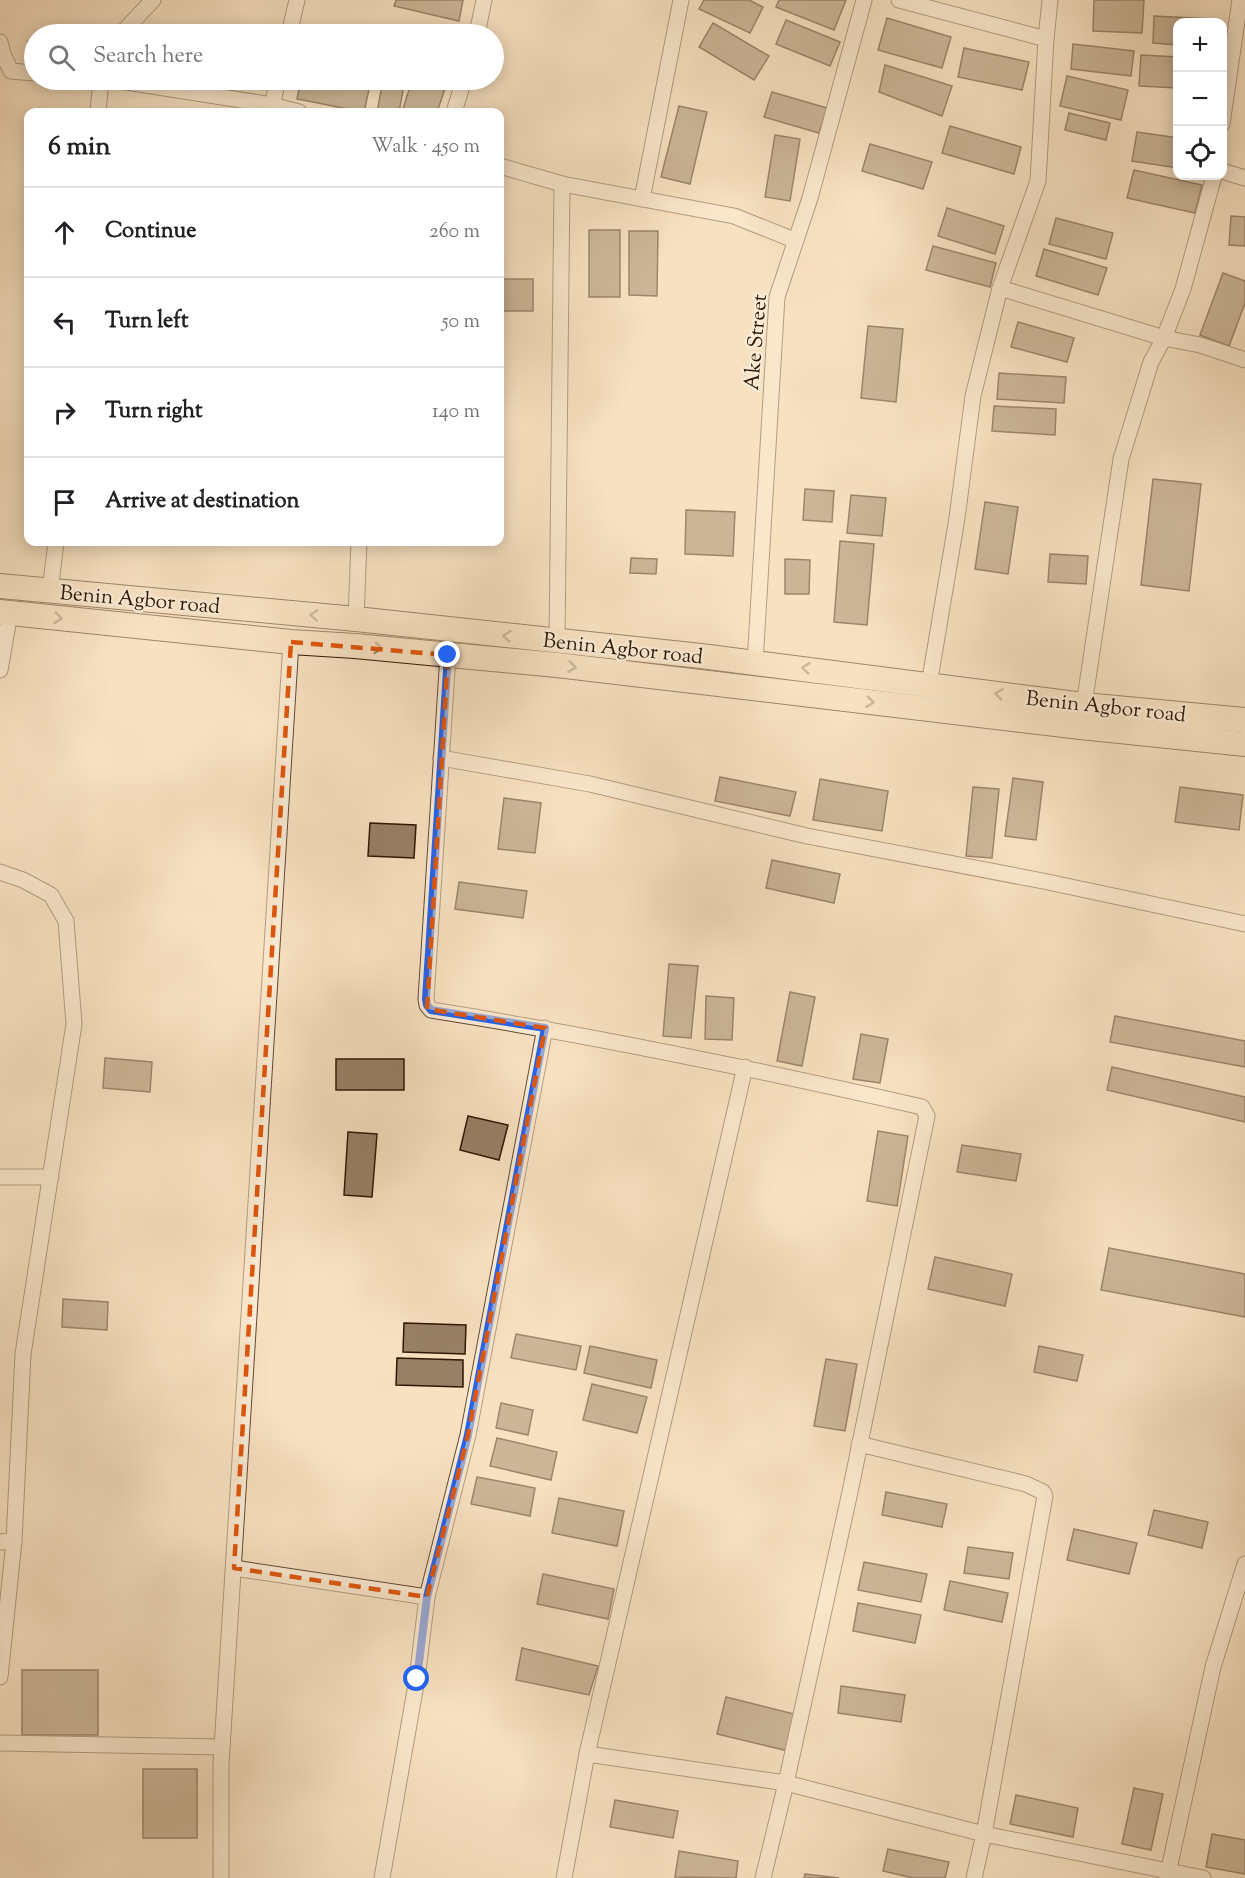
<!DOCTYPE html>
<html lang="en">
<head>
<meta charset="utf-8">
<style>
	:root { --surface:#fff; --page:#f2f2f2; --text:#202124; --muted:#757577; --line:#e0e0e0 }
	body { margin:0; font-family:"Sorts Mill Goudy",serif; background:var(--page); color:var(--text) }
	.controls { position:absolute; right:18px; top:18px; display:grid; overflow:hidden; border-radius:12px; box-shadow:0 3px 15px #0003 }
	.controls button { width:54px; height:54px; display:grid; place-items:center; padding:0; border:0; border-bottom:2px solid var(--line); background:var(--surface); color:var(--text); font:30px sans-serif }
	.stop { position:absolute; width:18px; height:18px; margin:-14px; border:4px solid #2563eb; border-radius:50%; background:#fff }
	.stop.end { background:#2563eb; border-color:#fff; box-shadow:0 2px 6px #0008 }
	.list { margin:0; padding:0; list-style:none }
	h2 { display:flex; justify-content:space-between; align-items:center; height:78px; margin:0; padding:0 24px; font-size:26px }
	h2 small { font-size:20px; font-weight:400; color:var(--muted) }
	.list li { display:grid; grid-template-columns:39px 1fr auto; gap:18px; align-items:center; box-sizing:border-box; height:90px; padding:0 24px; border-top:2px solid var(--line) }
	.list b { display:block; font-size:22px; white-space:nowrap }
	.list em { font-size:20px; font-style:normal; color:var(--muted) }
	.icon { flex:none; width:33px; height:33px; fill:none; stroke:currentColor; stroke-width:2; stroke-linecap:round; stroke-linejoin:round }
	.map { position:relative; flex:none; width:1245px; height:1878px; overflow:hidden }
	.search { position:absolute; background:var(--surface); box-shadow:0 3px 15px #0003; left:24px; top:24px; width:480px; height:66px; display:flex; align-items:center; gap:15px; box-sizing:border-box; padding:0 21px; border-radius:33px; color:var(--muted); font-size:22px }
	.panel { position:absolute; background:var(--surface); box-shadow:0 3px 15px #0003; left:24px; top:108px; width:480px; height:438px; border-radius:12px }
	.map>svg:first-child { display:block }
	.building { fill:#988066; stroke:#311604; stroke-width:1.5 }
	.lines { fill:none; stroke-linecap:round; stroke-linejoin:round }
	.minor-casing { stroke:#634933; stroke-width:17 }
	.trunk-casing { stroke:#311604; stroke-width:26 }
	.minor { stroke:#faecd7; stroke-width:15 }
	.trunk { stroke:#f8e1c1; stroke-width:24 }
	.oneway { stroke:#9e866c }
	.route { stroke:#2563eb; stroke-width:8 }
	.marked { fill:none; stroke:#df560c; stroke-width:4.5; stroke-dasharray:12 8; stroke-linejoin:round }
	.labels { text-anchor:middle; stroke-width:4.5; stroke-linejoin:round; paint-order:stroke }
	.street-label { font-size:21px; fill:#311604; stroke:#faecd7 }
</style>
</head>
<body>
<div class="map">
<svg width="1245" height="1878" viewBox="0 0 1245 1878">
	<rect width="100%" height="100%" fill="#f8e1c1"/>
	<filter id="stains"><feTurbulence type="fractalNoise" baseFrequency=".00333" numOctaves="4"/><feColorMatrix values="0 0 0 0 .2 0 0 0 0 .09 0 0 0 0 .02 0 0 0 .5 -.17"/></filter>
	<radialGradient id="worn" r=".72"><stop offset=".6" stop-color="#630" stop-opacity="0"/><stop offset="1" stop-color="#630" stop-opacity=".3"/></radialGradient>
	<!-- building -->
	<g class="building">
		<path d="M396,0H463L459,21L394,6Z"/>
		<path d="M704,0H749L763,7L750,33L699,9Z"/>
		<path d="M779,0H846L834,30L776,7Z"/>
		<path d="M1094,0H1144L1142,33L1093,31Z"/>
		<path d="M1154,16L1210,19V22H1178V45L1153,43Z"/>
		<path d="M887,18L951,37L942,68L878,50Z"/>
		<path d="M786,20L840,42L830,66L776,44Z"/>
		<path d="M713,23L769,56L754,80L699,47Z"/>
		<path d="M28,41H34V66H29Z"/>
		<path d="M1073,44L1134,51L1131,76L1071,69Z"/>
		<path d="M964,48L1029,62L1022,90L958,77Z"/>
		<path d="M1141,55L1178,57V88L1139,86Z"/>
		<path d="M885,65L952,86L942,116L879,92Z"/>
		<path d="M1067,76L1128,90L1121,120L1060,106Z"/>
		<path d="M301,80H345L370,85L364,112L297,99Z"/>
		<path d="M383,80H405L399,112H377Z"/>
		<path d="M412,80H448L437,112H402Z"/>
		<path d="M772,92L827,108L819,133L764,117Z"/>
		<path d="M679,106L707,112L690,184L661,177Z"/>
		<path d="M1069,113L1110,123L1106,140L1065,130Z"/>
		<path d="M950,126L1021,147L1014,174L942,153Z"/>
		<path d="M1137,132L1178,138V168L1132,161Z"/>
		<path d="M775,135L800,139L790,201L765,197Z"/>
		<path d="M870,144L932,162L923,189L862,171Z"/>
		<path d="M1134,170L1202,185L1195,213L1127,198Z"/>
		<path d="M947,208L1004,226L995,254L938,236Z"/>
		<path d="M1231,216L1245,217V246L1229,245Z"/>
		<path d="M1056,218L1113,233L1106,259L1049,244Z"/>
		<rect x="589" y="230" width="31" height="67"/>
		<path d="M629,231H658L657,296L629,295Z"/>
		<path d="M933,246L996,263L990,287L926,270Z"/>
		<path d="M1044,249L1107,268L1098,295L1036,276Z"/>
		<path d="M1223,273L1245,281V303L1229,346L1200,335Z"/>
		<rect x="500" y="279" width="33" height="32"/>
		<path d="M1018,322L1074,338L1067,362L1011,347Z"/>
		<path d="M868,326L903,329L896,402L861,398Z"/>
		<path d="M999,373L1066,377L1064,403L997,399Z"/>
		<path d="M994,406L1056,409L1055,435L992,431Z"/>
		<path d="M1153,479L1201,484L1189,591L1141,585Z"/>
		<path d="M805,489L834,491L832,522L803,520Z"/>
		<path d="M851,495L886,498L882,536L847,533Z"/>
		<path d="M985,502L1018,507L1008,574L975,569Z"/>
		<path d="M686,510L735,512L733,556L685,554Z"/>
		<path d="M840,541L874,544L867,625L834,622Z"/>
		<path d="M1050,554L1088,556L1086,584L1048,582Z"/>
		<path d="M631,558L657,559L656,574L630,573Z"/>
		<path d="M785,559L810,560L809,594H785Z"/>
		<path d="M720,777L796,792L790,816L715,801Z"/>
		<path d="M1013,778L1043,782L1036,840L1005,836Z"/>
		<path d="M820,779L888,791L882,831L813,820Z"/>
		<path d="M973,787L999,789L992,858L966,856Z"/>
		<path d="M1180,787L1243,795L1239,830L1175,822Z"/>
		<path d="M504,798L541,803L535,853L498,849Z"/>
		<path d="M370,823L416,825L414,858L368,856Z"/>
		<path d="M772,860L840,874L834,903L766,888Z"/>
		<path d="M459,882L527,891L523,918L455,909Z"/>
		<path d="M669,964L698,966L691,1038L663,1036Z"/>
		<path d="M790,992L815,997L802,1066L777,1061Z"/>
		<path d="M706,996L734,998L732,1040L705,1039Z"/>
		<path d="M1115,1016L1245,1041V1067L1110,1042Z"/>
		<path d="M861,1034L888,1039L880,1083L853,1079Z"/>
		<path d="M105,1058L152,1062L150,1092L103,1088Z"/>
		<rect x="336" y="1059" width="68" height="31"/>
		<path d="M1112,1067L1245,1097V1122L1107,1090Z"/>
		<path d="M468,1116L508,1125L499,1160L460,1150Z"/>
		<path d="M878,1131L908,1136L897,1206L867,1201Z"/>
		<path d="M348,1132L377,1134L372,1197L344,1195Z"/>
		<path d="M962,1145L1021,1154L1016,1181L957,1172Z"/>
		<path d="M1109,1248L1245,1274V1317L1101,1290Z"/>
		<path d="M935,1257L1012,1274L1005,1306L928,1289Z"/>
		<path d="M63,1299L108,1302L107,1330L62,1327Z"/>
		<path d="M404,1323L466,1325L465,1354L403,1352Z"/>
		<path d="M516,1334L581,1346L576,1370L511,1358Z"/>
		<path d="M590,1346L657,1360L651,1388L584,1373Z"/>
		<path d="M1039,1346L1083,1355L1077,1381L1034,1372Z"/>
		<path d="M397,1358L463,1360V1387L396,1385Z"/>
		<path d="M826,1359L857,1364L845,1431L814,1426Z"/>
		<path d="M592,1384L647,1397L637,1433L583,1420Z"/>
		<path d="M501,1403L533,1410L528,1435L496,1428Z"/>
		<path d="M497,1438L557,1452L551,1480L490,1466Z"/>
		<path d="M477,1477L535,1488L530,1516L471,1504Z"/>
		<path d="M886,1492L947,1504L942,1527L882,1515Z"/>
		<path d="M559,1498L624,1511L617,1546L552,1533Z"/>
		<path d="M1154,1510L1208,1522L1202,1548L1148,1535Z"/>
		<path d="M1074,1529L1137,1543L1129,1574L1067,1560Z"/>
		<path d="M968,1547L1013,1553L1009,1579L964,1573Z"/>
		<path d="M864,1562L927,1574L921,1602L858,1590Z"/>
		<path d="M543,1574L614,1589L608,1619L537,1604Z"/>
		<path d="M950,1581L1008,1593L1002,1622L944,1610Z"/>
		<path d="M858,1603L921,1615L915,1643L853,1631Z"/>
		<path d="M522,1648L598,1666L589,1695L516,1680Z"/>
		<rect x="22" y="1670" width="76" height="65"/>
		<path d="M841,1686L905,1695L901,1722L838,1713Z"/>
		<path d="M726,1697L798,1715L788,1751L717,1734Z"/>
		<rect x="143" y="1769" width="54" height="69"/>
		<path d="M1134,1788L1163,1794L1151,1850L1122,1844Z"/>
		<path d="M1016,1795L1078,1808L1073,1837L1010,1824Z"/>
		<path d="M615,1800L678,1811L673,1838L610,1827Z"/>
		<path d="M1212,1834L1245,1840V1874L1206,1867Z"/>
		<path d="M888,1849L949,1862L945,1878H913L883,1871Z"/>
		<path d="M679,1851L738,1861L736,1878L675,1877Z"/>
		<path d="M805,1874L839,1878H804Z"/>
	</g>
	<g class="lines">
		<defs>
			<g id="minor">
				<path d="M899,0L1046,39"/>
				<path d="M121,34L153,0"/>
				<path d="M289,34L297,0"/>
				<path d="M477,34L484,0"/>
				<path d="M0,42L3,54L11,71L34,73"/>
				<path d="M114,80L272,105L299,112"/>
				<path d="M272,105L278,80"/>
				<path d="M98,112L101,80"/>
				<path d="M454,112L464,80"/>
				<path d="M1222,124L1240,0"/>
				<path d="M500,166L562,184L734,216L794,240"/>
				<path d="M1222,171L1245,178"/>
				<path d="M642,199L681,0"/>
				<path d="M1000,288L1164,338L1200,345L1245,360"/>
				<path d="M50,591L56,542"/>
				<path d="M356,619L359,542"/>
				<path d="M557,641L562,184"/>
				<path d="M448,655L426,999L427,1005L431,1010C596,1036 759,1070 922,1107L927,1116L850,1492L786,1783L763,1878"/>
				<path d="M755,663L777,297L810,198L864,0"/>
				<path d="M0,670L10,613"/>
				<path d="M929,685L957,518L973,396L1000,288L1038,181L1046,39L1050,0"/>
				<path d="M1084,705L1121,459L1151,362L1164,338L1183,289L1214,176"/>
				<path d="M441,758L590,784L807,836L1043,881L1245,924"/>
				<path d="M0,872L23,880L51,895L66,921L74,1024L23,1354L14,1541"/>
				<path d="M0,1177H51"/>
				<path d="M859,1444L1026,1484L1043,1492L1045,1496L984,1834L974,1878"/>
				<path d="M0,1542L14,1541L0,1677"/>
				<path d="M234,1568L427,1597"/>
				<path d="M0,1743L222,1747"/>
				<path d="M587,1754L786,1783L984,1834L1203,1878"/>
				<path d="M221,1878V1764L291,642"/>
				<path d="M382,1878L417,1679L427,1597L468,1435L545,1028"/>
				<path d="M564,1878L587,1754L745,1067"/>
				<path d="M1167,1878L1213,1667L1245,1564"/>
			</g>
			<g id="trunk">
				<path d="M0,586L356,619L701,656L1084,705L1245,720"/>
				<path d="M0,612L291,642L355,646L557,665L1081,727L1245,744"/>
			</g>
		</defs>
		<!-- minor casing -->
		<use href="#minor" class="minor-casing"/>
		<!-- trunk casing -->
		<use href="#trunk" class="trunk-casing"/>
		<!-- minor -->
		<use href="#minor" class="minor"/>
		<!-- trunk -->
		<use href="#trunk" class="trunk"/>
	</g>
	<!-- one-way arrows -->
	<defs><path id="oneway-chevron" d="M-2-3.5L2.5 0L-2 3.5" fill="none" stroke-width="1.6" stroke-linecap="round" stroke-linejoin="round" transform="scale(1.5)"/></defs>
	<g class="oneway">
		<use href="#oneway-chevron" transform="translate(314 615) rotate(-175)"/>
		<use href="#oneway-chevron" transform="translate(58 618) rotate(6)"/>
		<use href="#oneway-chevron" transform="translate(507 636) rotate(-174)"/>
		<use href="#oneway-chevron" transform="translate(378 648) rotate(6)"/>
		<use href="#oneway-chevron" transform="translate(572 667) rotate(7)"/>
		<use href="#oneway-chevron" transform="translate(806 668) rotate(-173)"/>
		<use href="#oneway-chevron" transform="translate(999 694) rotate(-173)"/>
		<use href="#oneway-chevron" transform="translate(870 702) rotate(7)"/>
	</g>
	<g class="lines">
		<!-- route -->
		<path class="route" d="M417,1679L427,1597L468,1435L545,1028L431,1010L427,1005L426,999L448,655"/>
	</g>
	<!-- marked area -->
	<path d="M0 0H1245V1878H0ZM291,642L448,655L427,1009L545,1028L468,1435L427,1597L234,1568Z" fill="#f8e1c1" fill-opacity=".55" fill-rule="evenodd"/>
	<path class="marked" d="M291,642L448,655L427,1009L545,1028L468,1435L427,1597L234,1568Z"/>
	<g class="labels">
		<!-- street labels -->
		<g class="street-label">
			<text transform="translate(755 342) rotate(-85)" y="7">Ake Street</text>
			<text transform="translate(140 599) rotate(5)" y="7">Benin Agbor road</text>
			<text transform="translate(623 648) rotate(6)" y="7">Benin Agbor road</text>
			<text transform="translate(1106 706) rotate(6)" y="7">Benin Agbor road</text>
		</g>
	</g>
	<rect width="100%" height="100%" filter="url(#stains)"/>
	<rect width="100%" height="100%" fill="url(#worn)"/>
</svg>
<div class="controls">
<button>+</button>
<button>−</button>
<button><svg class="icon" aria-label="locate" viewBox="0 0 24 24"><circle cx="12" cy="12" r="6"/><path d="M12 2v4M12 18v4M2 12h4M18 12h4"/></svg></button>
</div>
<div class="stop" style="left:417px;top:1679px"></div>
<div class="stop end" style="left:448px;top:655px"></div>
<div class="search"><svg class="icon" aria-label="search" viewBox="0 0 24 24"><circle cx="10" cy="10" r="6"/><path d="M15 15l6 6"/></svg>Search here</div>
<section class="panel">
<h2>6 min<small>Walk · 450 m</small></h2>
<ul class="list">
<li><svg class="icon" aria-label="ahead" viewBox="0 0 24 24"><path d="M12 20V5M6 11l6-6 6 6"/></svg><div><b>Continue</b></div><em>260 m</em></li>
<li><svg class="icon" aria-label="left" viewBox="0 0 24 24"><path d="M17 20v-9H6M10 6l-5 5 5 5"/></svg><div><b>Turn left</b></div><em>50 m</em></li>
<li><svg class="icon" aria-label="right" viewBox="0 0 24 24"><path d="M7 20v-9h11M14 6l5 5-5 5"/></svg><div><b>Turn right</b></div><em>140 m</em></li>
<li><svg class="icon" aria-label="arrive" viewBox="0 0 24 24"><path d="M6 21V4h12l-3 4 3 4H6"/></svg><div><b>Arrive at destination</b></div></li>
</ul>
</section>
</div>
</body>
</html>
